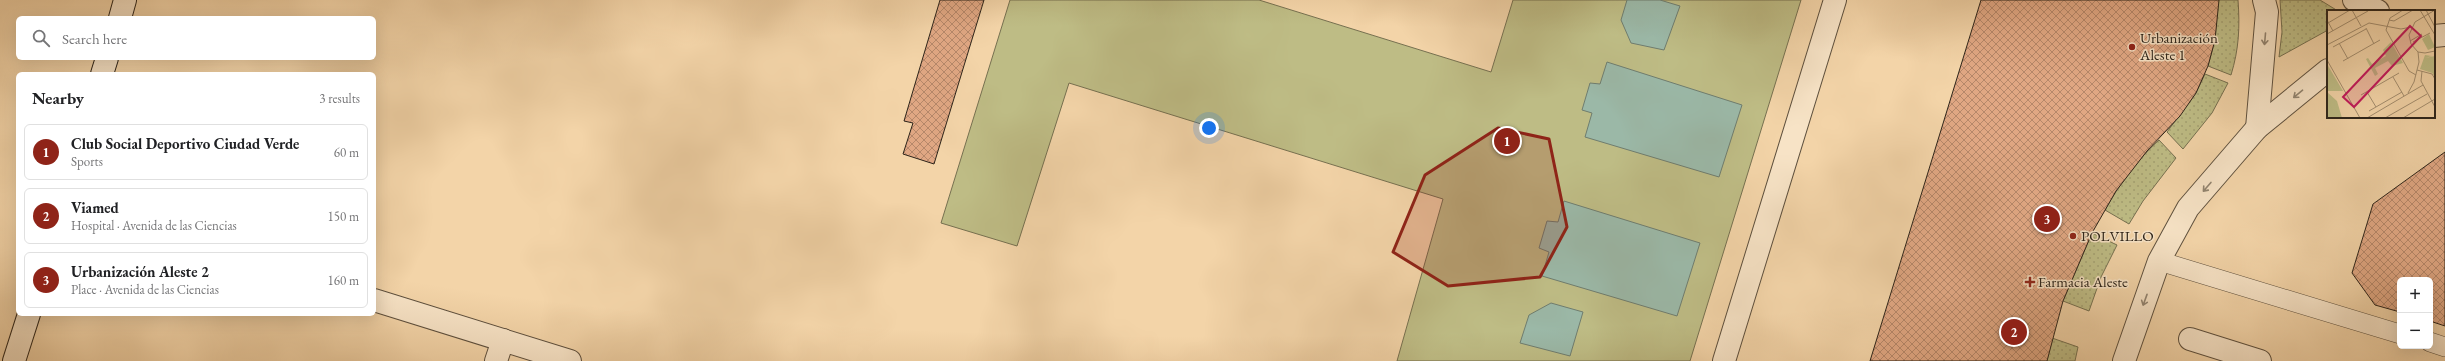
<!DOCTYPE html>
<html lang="en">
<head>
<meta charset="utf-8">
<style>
	:root { --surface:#fff; --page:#f2f2f2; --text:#202124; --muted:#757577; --line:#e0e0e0; --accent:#8f2418 }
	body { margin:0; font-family:"EB Garamond",serif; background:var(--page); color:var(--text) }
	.controls { position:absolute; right:12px; bottom:12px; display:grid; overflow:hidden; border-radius:6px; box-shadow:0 4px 16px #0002 }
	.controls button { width:36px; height:36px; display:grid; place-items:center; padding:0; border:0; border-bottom:1px solid var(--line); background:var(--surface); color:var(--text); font:20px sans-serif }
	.you { position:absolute; left:1209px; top:128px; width:14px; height:14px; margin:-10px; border:3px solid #fff; border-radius:50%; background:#1a73e8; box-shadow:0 0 0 6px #1a73e833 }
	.badge { display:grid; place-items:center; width:26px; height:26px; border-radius:50%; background:var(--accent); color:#fff; font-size:13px; font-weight:700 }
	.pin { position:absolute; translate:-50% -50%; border:2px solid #fff; box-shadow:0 1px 4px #0006 }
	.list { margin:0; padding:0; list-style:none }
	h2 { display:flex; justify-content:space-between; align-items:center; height:52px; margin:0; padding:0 16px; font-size:17px }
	h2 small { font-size:13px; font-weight:400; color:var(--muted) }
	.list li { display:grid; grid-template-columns:26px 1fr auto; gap:12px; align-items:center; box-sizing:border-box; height:56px; margin:0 8px 8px; padding:0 8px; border:1px solid var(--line); border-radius:6px }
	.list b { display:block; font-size:15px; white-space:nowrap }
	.list p { margin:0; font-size:13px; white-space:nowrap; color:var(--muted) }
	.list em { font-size:13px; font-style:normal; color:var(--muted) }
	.icon { flex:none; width:22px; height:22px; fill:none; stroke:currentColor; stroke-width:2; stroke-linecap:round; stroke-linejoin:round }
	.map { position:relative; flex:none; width:2445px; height:361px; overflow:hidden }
	.search { position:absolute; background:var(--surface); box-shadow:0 4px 16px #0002; left:16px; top:16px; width:360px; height:44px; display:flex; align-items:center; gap:10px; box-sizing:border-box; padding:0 14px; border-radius:6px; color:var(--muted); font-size:15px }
	.panel { position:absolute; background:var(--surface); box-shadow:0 4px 16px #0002; left:16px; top:72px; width:360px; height:244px; border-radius:6px }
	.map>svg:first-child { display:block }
	.grass { fill:url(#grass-dots); stroke:#767050 }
	.garden { fill:#bebc85; stroke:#767050 }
	.water { fill:#9bb8a7; stroke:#6f7d6f }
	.building { fill:url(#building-cross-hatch); stroke:#2d241a }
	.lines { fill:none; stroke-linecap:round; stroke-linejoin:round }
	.service-casing { stroke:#5e503e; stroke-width:20 }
	.pedestrian-casing { stroke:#5e503e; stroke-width:24 }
	.minor-casing { stroke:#5e503e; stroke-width:24 }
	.tertiary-casing { stroke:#5e503e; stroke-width:24 }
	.secondary-casing { stroke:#2d241a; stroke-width:24 }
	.service { stroke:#f7e3c6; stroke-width:19 }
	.pedestrian { stroke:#f7e3c6; stroke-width:22 }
	.minor { stroke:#f7e3c6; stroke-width:22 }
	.tertiary { stroke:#f7e3c6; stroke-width:22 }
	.secondary { stroke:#f7e3c6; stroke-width:22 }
	.oneway { stroke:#928470 }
	.marked { fill:#8f2418; fill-opacity:0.2; stroke:#8f2418; stroke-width:3; stroke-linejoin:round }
	.poi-dot { fill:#8f2418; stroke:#f7e3c6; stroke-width:1.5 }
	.labels { text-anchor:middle; stroke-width:3; stroke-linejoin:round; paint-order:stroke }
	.poi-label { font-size:15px; fill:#2d241a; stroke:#f7e3c6; text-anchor:start }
	.inset-road { fill:none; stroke:#a48e6f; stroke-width:1 }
	.view { fill:#c2185b; fill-opacity:0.15; stroke:#c2185b; stroke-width:2 }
	.inset-edge { fill:none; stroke:#2d241a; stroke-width:2 }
</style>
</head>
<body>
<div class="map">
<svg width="2445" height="361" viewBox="0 0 2445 361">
	<defs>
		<pattern id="grass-dots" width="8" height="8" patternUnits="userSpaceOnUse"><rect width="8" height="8" fill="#bebc85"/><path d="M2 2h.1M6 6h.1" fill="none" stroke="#a4a172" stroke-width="1.8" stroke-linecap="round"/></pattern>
		<pattern id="building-cross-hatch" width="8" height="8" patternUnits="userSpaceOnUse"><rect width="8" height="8" fill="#e0a783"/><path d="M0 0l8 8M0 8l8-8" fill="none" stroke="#b6886a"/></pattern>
	</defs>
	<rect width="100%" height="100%" fill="#f3d4a8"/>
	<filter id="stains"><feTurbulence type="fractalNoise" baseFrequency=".005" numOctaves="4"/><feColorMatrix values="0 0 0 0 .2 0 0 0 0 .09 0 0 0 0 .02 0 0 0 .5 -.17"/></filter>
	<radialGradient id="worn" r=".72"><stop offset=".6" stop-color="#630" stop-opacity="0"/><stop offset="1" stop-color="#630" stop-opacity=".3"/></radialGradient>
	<!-- grass -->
	<g class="grass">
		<path d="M2217,0H2238C2240,27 2239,49 2231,75L2208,66L2215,40Z"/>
		<path d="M2280,0H2320L2338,11H2328V30L2279,57L2282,32Z"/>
		<path d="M2205,74L2228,83L2212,113L2183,149L2167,132L2196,93Z"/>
		<path d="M2159,140L2176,158L2143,201L2129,224L2105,210C2119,185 2137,160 2159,140Z"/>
		<path d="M2092,233L2117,245L2101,277L2089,311L2063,301Z"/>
		<path d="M2052,338L2078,347L2075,361H2047Z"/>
	</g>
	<!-- garden -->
	<path class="garden" d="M1010,0H1259L1491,72L1513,0H1801L1690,361H1397L1443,199L1069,83L1017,246L941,223Z"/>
	<!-- water -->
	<g class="water">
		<path d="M1627,0H1660L1680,6L1664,50L1631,43L1621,20Z"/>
		<path d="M1607,62L1742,105L1719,177L1585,137L1592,113L1582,110L1590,83L1600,84Z"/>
		<path d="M1564,201L1700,243L1677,316L1542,276L1549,252L1539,248L1547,221L1558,222Z"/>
		<path d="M1551,303L1583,312L1570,356L1520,343L1529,315Z"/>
	</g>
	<!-- building -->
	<g class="building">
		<path d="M940,0H984L934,164L903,154L913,123L904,121Z"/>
		<path d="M1981,0H2219L2215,40L2208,66L2196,93L2180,116L2147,151L2116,191L2092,233L2063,301L2047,361H1870Z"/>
		<path d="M2445,152V326L2430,321V280H2400V312L2375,305L2352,273L2373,204Z"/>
	</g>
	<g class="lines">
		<defs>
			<g id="service">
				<path d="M2159,261L2400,334"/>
				<path d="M2430,342L2445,347"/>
			</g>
			<path id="pedestrian" d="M2190,339L2260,361"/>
			<g id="minor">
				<path d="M374,300L570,361"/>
				<path d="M496,361L503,340"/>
				<path d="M1724,361L1835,0"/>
			</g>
			<g id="tertiary">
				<path d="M2354,0L2378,11"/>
				<path d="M2434,36L2445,35"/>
				<path d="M2257,128L2267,12L2264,0"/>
				<path d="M2124,361L2159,261L2188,208L2257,128L2328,70"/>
			</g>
			<g id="secondary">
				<path d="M120,18L125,0"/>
				<path d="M102,74L107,58"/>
				<path d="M14,361L29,314"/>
			</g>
		</defs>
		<!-- service casing -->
		<use href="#service" class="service-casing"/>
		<!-- pedestrian casing -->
		<use href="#pedestrian" class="pedestrian-casing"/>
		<!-- minor casing -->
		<use href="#minor" class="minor-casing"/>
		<!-- tertiary casing -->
		<use href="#tertiary" class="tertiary-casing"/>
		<!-- secondary casing -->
		<use href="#secondary" class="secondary-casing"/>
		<!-- service -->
		<use href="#service" class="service"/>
		<!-- pedestrian -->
		<use href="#pedestrian" class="pedestrian"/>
		<!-- minor -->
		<use href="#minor" class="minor"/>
		<!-- tertiary -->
		<use href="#tertiary" class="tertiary"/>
		<!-- secondary -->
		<use href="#secondary" class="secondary"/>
	</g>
	<!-- one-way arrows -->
	<defs><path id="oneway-shaft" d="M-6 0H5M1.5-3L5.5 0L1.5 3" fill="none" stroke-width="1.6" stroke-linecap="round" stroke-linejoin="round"/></defs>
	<g class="oneway">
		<use href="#oneway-shaft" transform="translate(2265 39) rotate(95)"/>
		<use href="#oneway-shaft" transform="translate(2298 94) rotate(140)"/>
		<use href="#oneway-shaft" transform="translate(2207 187) rotate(131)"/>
		<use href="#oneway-shaft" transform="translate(2145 300) rotate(110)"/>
	</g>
	<!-- marked area -->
	<path class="marked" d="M1498,128L1549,139L1567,227L1540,277L1448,286L1393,252L1425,175Z"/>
	<!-- markers -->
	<g class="poi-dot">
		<circle cx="2132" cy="47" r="4"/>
		<circle cx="2073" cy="236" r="4"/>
		<path d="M2028 276h4v4h4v4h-4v4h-4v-4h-4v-4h4z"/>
	</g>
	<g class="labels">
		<!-- poi labels -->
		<g class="poi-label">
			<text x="2140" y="43">Urbanización<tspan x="2140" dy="17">Aleste 1</tspan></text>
			<text x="2081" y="241">POLVILLO</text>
			<text x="2038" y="287">Farmacia Aleste</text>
		</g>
	</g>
	<!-- overview -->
	<g transform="translate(2327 10)">
		<rect width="108" height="108" fill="#f3d4a8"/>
		<path d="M102,24L108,37L101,40L95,29ZM98,45L105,46L98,48L108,46V67L105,63L93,59Z" fill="#bebc85"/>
		<path d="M0,54L16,81H0Z" fill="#bebc85"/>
		<path d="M64,32L76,53L65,56L61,51L48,58L51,64L48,66L39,49L41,48L45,54L59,46L56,40ZM0,82L10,91L15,108H0Z" fill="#bebc85"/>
		<path class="inset-road" d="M25,0L34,16M76,0L63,8L59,20L82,61L89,65M93,0L108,25M99,0L108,17M108,0L88,12L82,25L84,34L91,42L98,43L108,41M0,10L6,21M62,10L67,11L86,0M1,13L23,0M39,18L47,34M0,24L41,1M83,31L95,24M86,32L103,23M12,33L21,49M0,35L42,13L74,19L84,17M6,37L39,19M0,50L33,108M16,51L53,30M90,60L105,64L108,69M95,61L94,71L108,97M66,67L77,86M40,82L49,97M81,83L87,72L92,52L91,42M34,85L72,63M42,101L75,82M40,108L96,75M58,108L100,84M76,108L108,89"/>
		<path class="view" d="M83,16L94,26L27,97L16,87Z"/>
		<rect width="108" height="108" class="inset-edge"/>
	</g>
	<rect width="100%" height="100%" filter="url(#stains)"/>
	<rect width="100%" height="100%" fill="url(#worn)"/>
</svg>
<div class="controls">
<button>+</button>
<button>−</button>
</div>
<div class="you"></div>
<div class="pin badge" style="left:1507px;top:141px">1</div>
<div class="pin badge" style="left:2014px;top:332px">2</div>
<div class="pin badge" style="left:2047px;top:219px">3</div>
<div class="search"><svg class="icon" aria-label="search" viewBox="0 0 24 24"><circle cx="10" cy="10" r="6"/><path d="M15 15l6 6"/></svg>Search here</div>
<section class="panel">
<h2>Nearby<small>3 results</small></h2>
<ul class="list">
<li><span class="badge">1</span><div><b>Club Social Deportivo Ciudad Verde</b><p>Sports</p></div><em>60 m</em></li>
<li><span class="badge">2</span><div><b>Viamed</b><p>Hospital · Avenida de las Ciencias</p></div><em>150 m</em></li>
<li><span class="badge">3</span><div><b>Urbanización Aleste 2</b><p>Place · Avenida de las Ciencias</p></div><em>160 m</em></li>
</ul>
</section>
</div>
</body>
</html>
